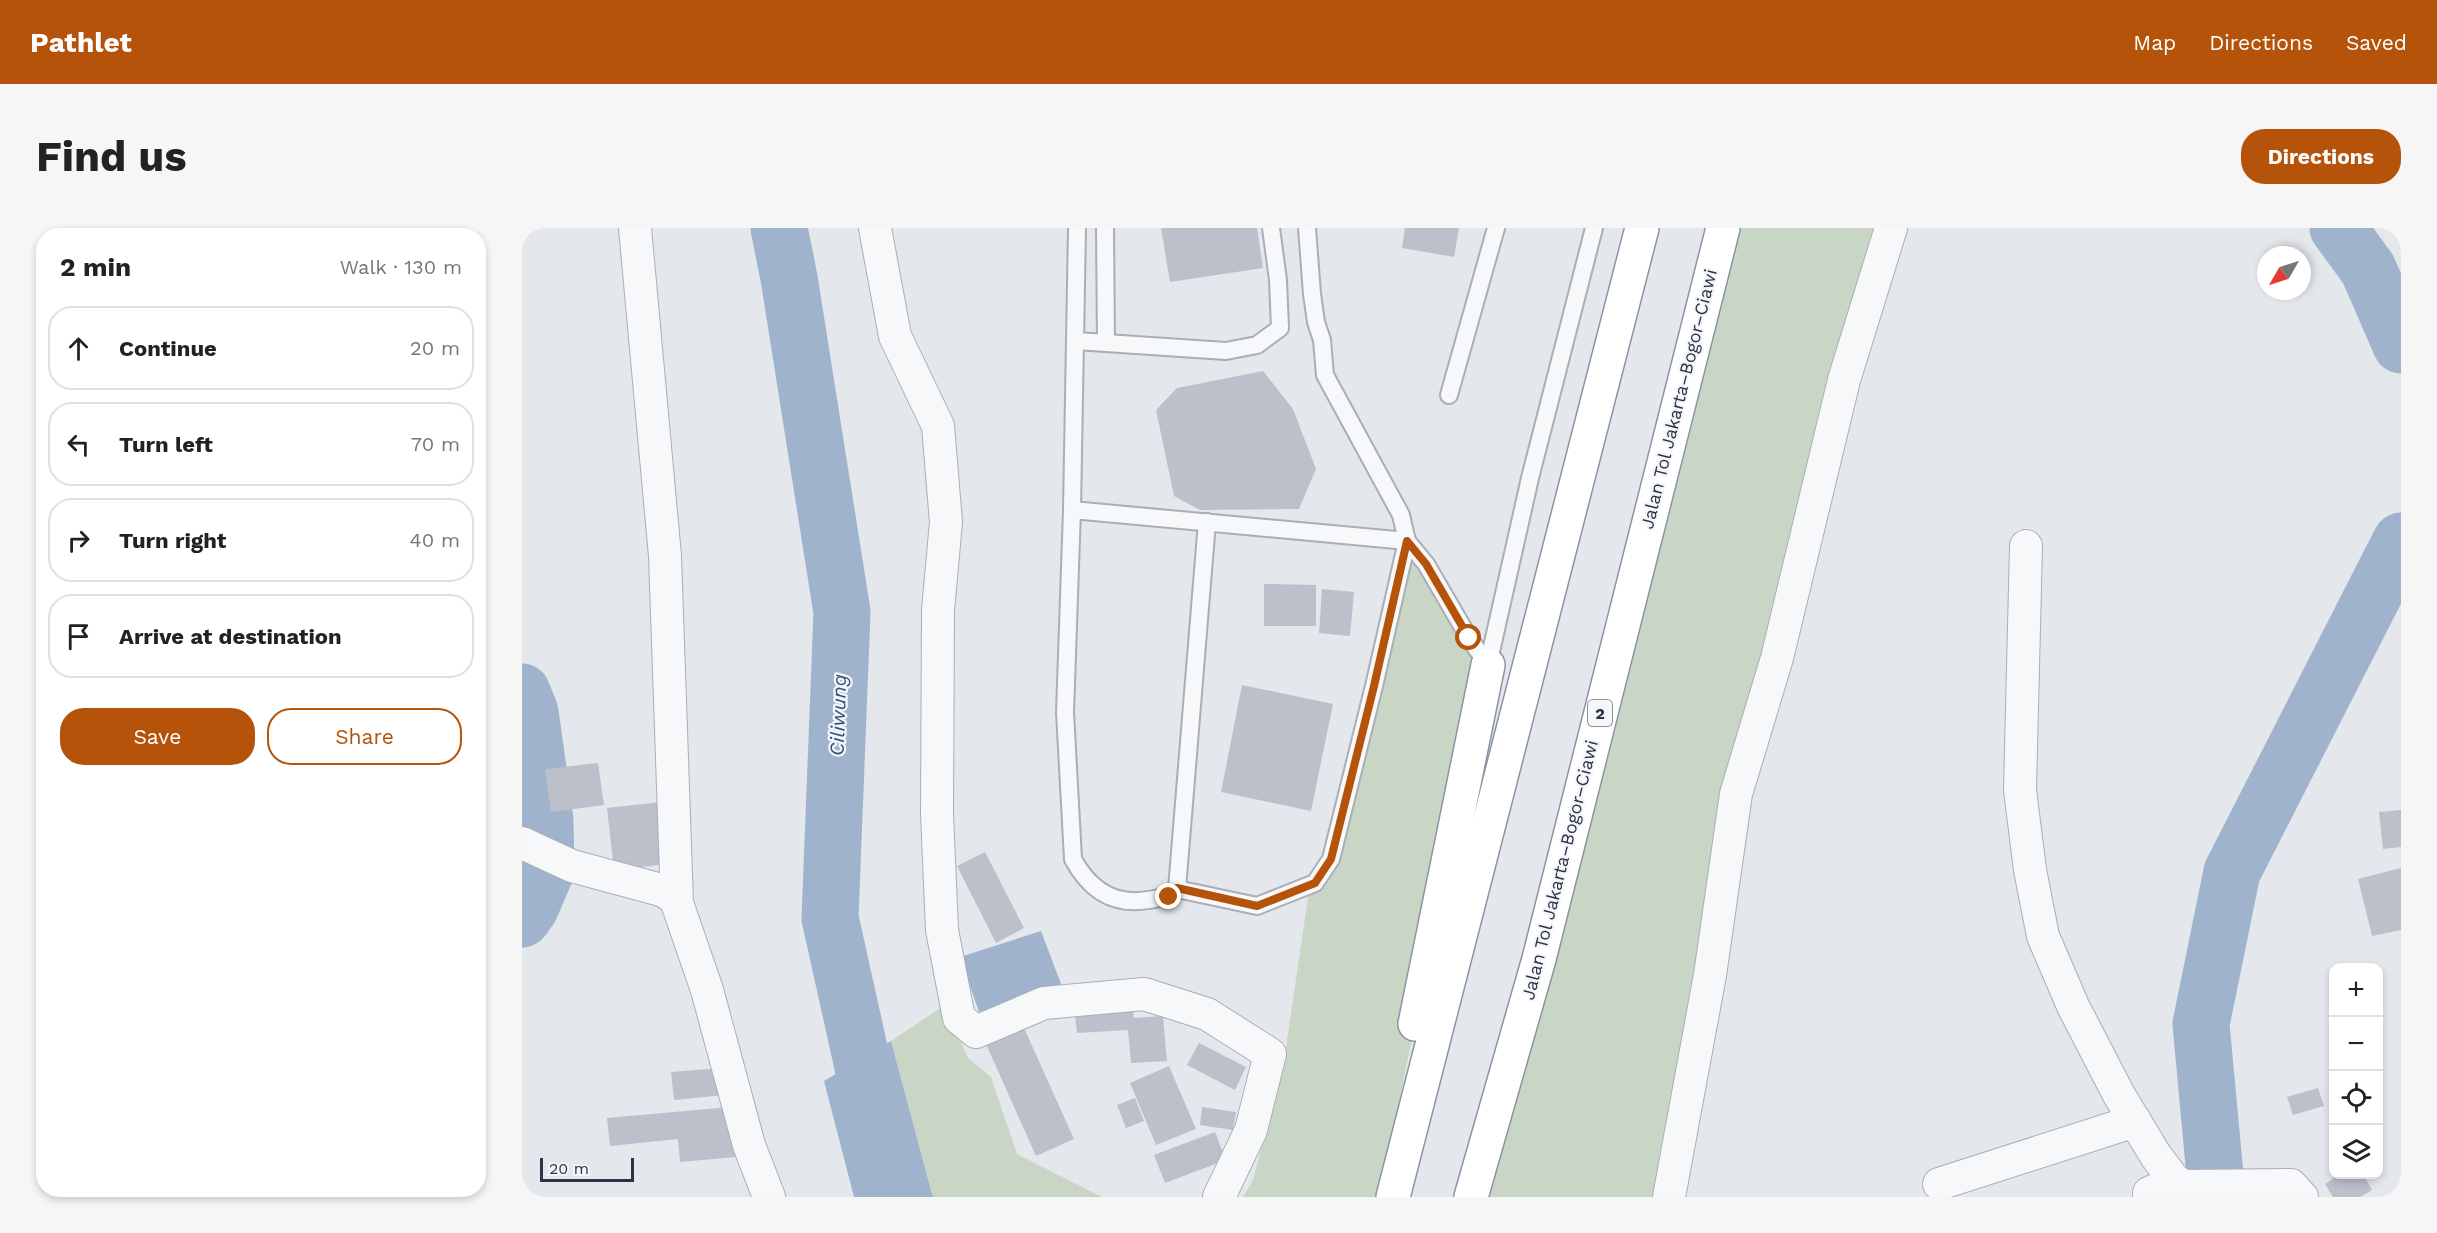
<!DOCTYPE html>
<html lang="en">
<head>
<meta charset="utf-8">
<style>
	:root { --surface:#fff; --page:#f6f6f6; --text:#222; --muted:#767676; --line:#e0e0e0; --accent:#b45309 }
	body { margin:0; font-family:"Work Sans",sans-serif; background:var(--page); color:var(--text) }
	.controls { position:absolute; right:18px; bottom:18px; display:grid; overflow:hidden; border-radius:12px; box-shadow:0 3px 9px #0003 }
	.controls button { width:54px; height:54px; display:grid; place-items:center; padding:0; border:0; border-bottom:2px solid var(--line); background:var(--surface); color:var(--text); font:30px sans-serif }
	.compass { position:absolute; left:1735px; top:18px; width:54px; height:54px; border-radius:50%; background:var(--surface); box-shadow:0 3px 9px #0003; rotate:231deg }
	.scale { position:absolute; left:18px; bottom:15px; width:94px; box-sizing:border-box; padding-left:6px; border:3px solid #2b3445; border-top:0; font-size:16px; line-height:21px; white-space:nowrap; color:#2b3445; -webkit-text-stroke:4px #f4f6f9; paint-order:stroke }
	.stop { position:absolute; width:18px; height:18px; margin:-14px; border:4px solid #b45309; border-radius:50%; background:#fff }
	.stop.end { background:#b45309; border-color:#fff; box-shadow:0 2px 6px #0008 }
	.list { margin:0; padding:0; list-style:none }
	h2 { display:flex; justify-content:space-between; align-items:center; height:78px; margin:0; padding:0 24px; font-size:26px }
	h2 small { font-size:20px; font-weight:400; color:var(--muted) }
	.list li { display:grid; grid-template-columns:39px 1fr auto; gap:18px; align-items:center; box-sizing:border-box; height:84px; margin:0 12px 12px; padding:0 12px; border:2px solid var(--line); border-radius:24px }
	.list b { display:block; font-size:22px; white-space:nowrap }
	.list em { font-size:20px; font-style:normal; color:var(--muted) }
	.actions { display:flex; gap:12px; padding:18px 24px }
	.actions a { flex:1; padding:14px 0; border:2px solid var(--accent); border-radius:24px; text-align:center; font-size:21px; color:var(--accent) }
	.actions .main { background:var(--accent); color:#fff }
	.icon { flex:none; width:33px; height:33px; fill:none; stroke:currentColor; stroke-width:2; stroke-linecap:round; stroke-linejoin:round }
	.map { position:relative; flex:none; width:1879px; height:969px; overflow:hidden; border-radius:24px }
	header { display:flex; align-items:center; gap:36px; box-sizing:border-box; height:84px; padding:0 30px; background:var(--accent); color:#fff }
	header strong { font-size:28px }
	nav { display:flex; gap:33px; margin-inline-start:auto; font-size:21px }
	.intro { display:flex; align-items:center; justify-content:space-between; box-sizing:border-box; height:144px; padding:0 36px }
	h1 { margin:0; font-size:42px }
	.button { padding:15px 27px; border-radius:24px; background:var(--accent); color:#fff; font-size:21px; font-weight:700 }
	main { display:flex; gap:36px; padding:0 36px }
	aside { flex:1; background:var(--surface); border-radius:24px; box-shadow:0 3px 9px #0003 }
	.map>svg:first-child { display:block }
	.green { fill:#c9d6c5 }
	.water { fill:#9fb4cc }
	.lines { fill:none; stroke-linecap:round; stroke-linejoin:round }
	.river { stroke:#9fb4cc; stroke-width:57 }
	.building { fill:#bbc0ca }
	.lane-casing { stroke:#a9aeb7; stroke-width:20 }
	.street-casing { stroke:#a9aeb7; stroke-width:34 }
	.highway-casing { stroke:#8b94a3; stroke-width:36 }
	.lane { stroke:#f7f8fa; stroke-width:16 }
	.street { stroke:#f7f8fa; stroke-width:32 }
	.highway { stroke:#fff; stroke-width:33 }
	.route { stroke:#b45309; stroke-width:8 }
	.labels { text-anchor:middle; stroke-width:4.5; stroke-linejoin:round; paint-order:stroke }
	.shield { fill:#f4f6f9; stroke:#676e7b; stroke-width:1.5 }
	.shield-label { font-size:16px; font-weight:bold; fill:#2b3445 }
	.street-label { font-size:18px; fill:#2b3445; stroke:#f4f6f9 }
	.water-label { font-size:20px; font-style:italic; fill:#34527a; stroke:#f4f6f9 }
</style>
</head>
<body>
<header>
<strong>Pathlet</strong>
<nav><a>Map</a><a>Directions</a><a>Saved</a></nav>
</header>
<div class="intro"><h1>Find us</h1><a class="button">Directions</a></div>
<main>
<aside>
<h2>2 min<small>Walk · 130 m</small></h2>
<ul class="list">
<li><svg class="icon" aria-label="ahead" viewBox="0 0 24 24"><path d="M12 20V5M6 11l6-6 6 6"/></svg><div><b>Continue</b></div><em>20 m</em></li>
<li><svg class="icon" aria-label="left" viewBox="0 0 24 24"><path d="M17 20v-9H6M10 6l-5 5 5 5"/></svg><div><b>Turn left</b></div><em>70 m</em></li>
<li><svg class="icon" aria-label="right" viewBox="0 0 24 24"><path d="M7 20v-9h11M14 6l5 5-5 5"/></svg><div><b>Turn right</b></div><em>40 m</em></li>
<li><svg class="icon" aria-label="arrive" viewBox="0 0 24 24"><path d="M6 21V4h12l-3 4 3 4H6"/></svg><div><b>Arrive at destination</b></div></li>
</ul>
<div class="actions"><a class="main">Save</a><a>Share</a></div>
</aside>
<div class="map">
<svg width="1879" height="969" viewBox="0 0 1879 969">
	<rect width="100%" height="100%" fill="#e4e7ec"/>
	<!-- green -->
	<g class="green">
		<path d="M1201,0H1368L1214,566L1149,969H948Z"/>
		<path d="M885,313L966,437L869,914L868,969H721L731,952L762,833L788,656L795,653Z"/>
		<path d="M423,777L446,830L469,849L495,926L580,969H411L369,813Z"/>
	</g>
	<!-- water -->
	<g class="water">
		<path d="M519,703L539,756L457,784L438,729Z"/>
		<path d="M369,813L410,966L411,969H332L302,853Z"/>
	</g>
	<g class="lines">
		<!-- river -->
		<g class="river">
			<path d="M257,0L267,50L320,384L308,690L346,861L381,969"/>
			<path d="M1816,0L1846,41L1879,117"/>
			<path d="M0,464L8,484L23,592L24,643L8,680L0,691"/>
			<path d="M1695,969L1679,796L1710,644L1879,313"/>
		</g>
	</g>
	<!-- building -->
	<g class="building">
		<path d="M639,0H735L741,40L648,54Z"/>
		<path d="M883,0H937L932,29L880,20Z"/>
		<path d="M741,143L771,181L794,241L777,281L678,282L652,268L634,182L655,160Z"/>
		<path d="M742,356L794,357V398H742Z"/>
		<path d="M800,361L832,364L828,408L797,405Z"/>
		<path d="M720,457L811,476L789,583L699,564Z"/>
		<path d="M76,535L82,577L29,584L23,541Z"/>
		<path d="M139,574L146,636L92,642L85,580Z"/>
		<path d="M1879,582V619L1861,621L1857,584Z"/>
		<path d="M463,624L502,700L474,715L435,638Z"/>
		<path d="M1879,640V702L1850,708L1836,651Z"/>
		<path d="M611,783L612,790L641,788L645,833L609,835L606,802L555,805L553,788Z"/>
		<path d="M502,800L552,911L514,928L464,816Z"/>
		<path d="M677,815L724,839L713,862L665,837Z"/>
		<path d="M647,838L674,901L634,917L608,855Z"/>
		<path d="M200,840L202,867L152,872L149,844Z"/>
		<path d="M1796,860L1802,878L1771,887L1765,869Z"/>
		<path d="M613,870L622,893L604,900L595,877Z"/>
		<path d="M208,879L214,929L158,934L156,911L88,918L85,890Z"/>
		<path d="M680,879L714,884L711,902L678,897Z"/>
		<path d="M693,904L704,932L643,955L632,927Z"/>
		<path d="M1818,946H1841L1850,962L1838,969H1811L1803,956Z"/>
	</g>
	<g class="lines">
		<defs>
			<g id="lane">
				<path d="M583,0L584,115"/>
				<path d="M785,0L790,66L794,94L800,112L803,147L879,287L885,313L904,336L947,410L966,437"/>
				<path d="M554,113L704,123L735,117L758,100L756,52L749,0"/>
				<path d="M927,167L974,0"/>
				<path d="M550,282L885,313L852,458L809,631L793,655L735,678L655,661C646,670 638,670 626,672C591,678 567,661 551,631L543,484L550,282L555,0"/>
				<path d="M966,437L1008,250L1072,0"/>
				<path d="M655,661L685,294"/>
			</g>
			<g id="street">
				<path d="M113,0L143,328L155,675"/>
				<path d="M353,0L373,108L416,198L424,294L416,382L415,586L420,702L437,790L454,804L522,775L622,766L685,786L748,826L729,902L697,969"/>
				<path d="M1504,318L1498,562L1508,642L1521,708L1551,778L1597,867L1634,928L1653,953"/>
				<path d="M0,615L50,638L139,662L150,668L155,675L185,762L227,917L247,969"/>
				<path d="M1417,956L1613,893"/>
				<path d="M1627,965L1653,953L1663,958L1769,957L1780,969"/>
				<path d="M1147,969L1188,747L1214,566L1255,430L1322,152L1369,0"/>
			</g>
			<g id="highway">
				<path d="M893,796L966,437"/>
				<path d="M871,969L1120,0"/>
				<path d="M949,969L1017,731L1201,0"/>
			</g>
		</defs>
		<!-- lane casing -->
		<use href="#lane" class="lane-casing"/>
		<!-- street casing -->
		<use href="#street" class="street-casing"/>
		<!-- highway casing -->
		<use href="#highway" class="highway-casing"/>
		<!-- lane -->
		<use href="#lane" class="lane"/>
		<!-- street -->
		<use href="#street" class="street"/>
		<!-- highway -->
		<use href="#highway" class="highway"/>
	</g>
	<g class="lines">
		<!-- route -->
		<path class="route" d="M647,669L655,660L735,678L793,655L809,631L852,458L885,313L904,336L947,410"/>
	</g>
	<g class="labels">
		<!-- shield labels -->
		<rect class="shield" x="1066" y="472" width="24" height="26" rx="4.5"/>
		<g class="shield-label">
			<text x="1078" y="491">2</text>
		</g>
		<!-- street labels -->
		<g class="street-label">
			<text transform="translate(1157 171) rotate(-76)" y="6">Jalan Tol Jakarta–Bogor–Ciawi</text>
			<text transform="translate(1038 642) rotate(-76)" y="6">Jalan Tol Jakarta–Bogor–Ciawi</text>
		</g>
		<!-- water labels -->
		<g class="water-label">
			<text transform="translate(316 487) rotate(-88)" y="7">Ciliwung</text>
		</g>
	</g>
</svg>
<div class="controls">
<button>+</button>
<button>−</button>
<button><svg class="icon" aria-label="locate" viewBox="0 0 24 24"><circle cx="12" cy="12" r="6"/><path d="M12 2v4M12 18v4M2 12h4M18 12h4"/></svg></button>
<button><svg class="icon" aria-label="layers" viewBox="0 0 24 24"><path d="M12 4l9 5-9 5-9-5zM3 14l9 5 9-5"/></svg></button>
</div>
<svg class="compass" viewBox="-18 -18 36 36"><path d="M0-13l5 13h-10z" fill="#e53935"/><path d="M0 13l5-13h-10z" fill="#767676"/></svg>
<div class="scale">20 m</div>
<div class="stop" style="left:947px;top:410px"></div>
<div class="stop end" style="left:647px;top:669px"></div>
</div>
</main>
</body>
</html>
